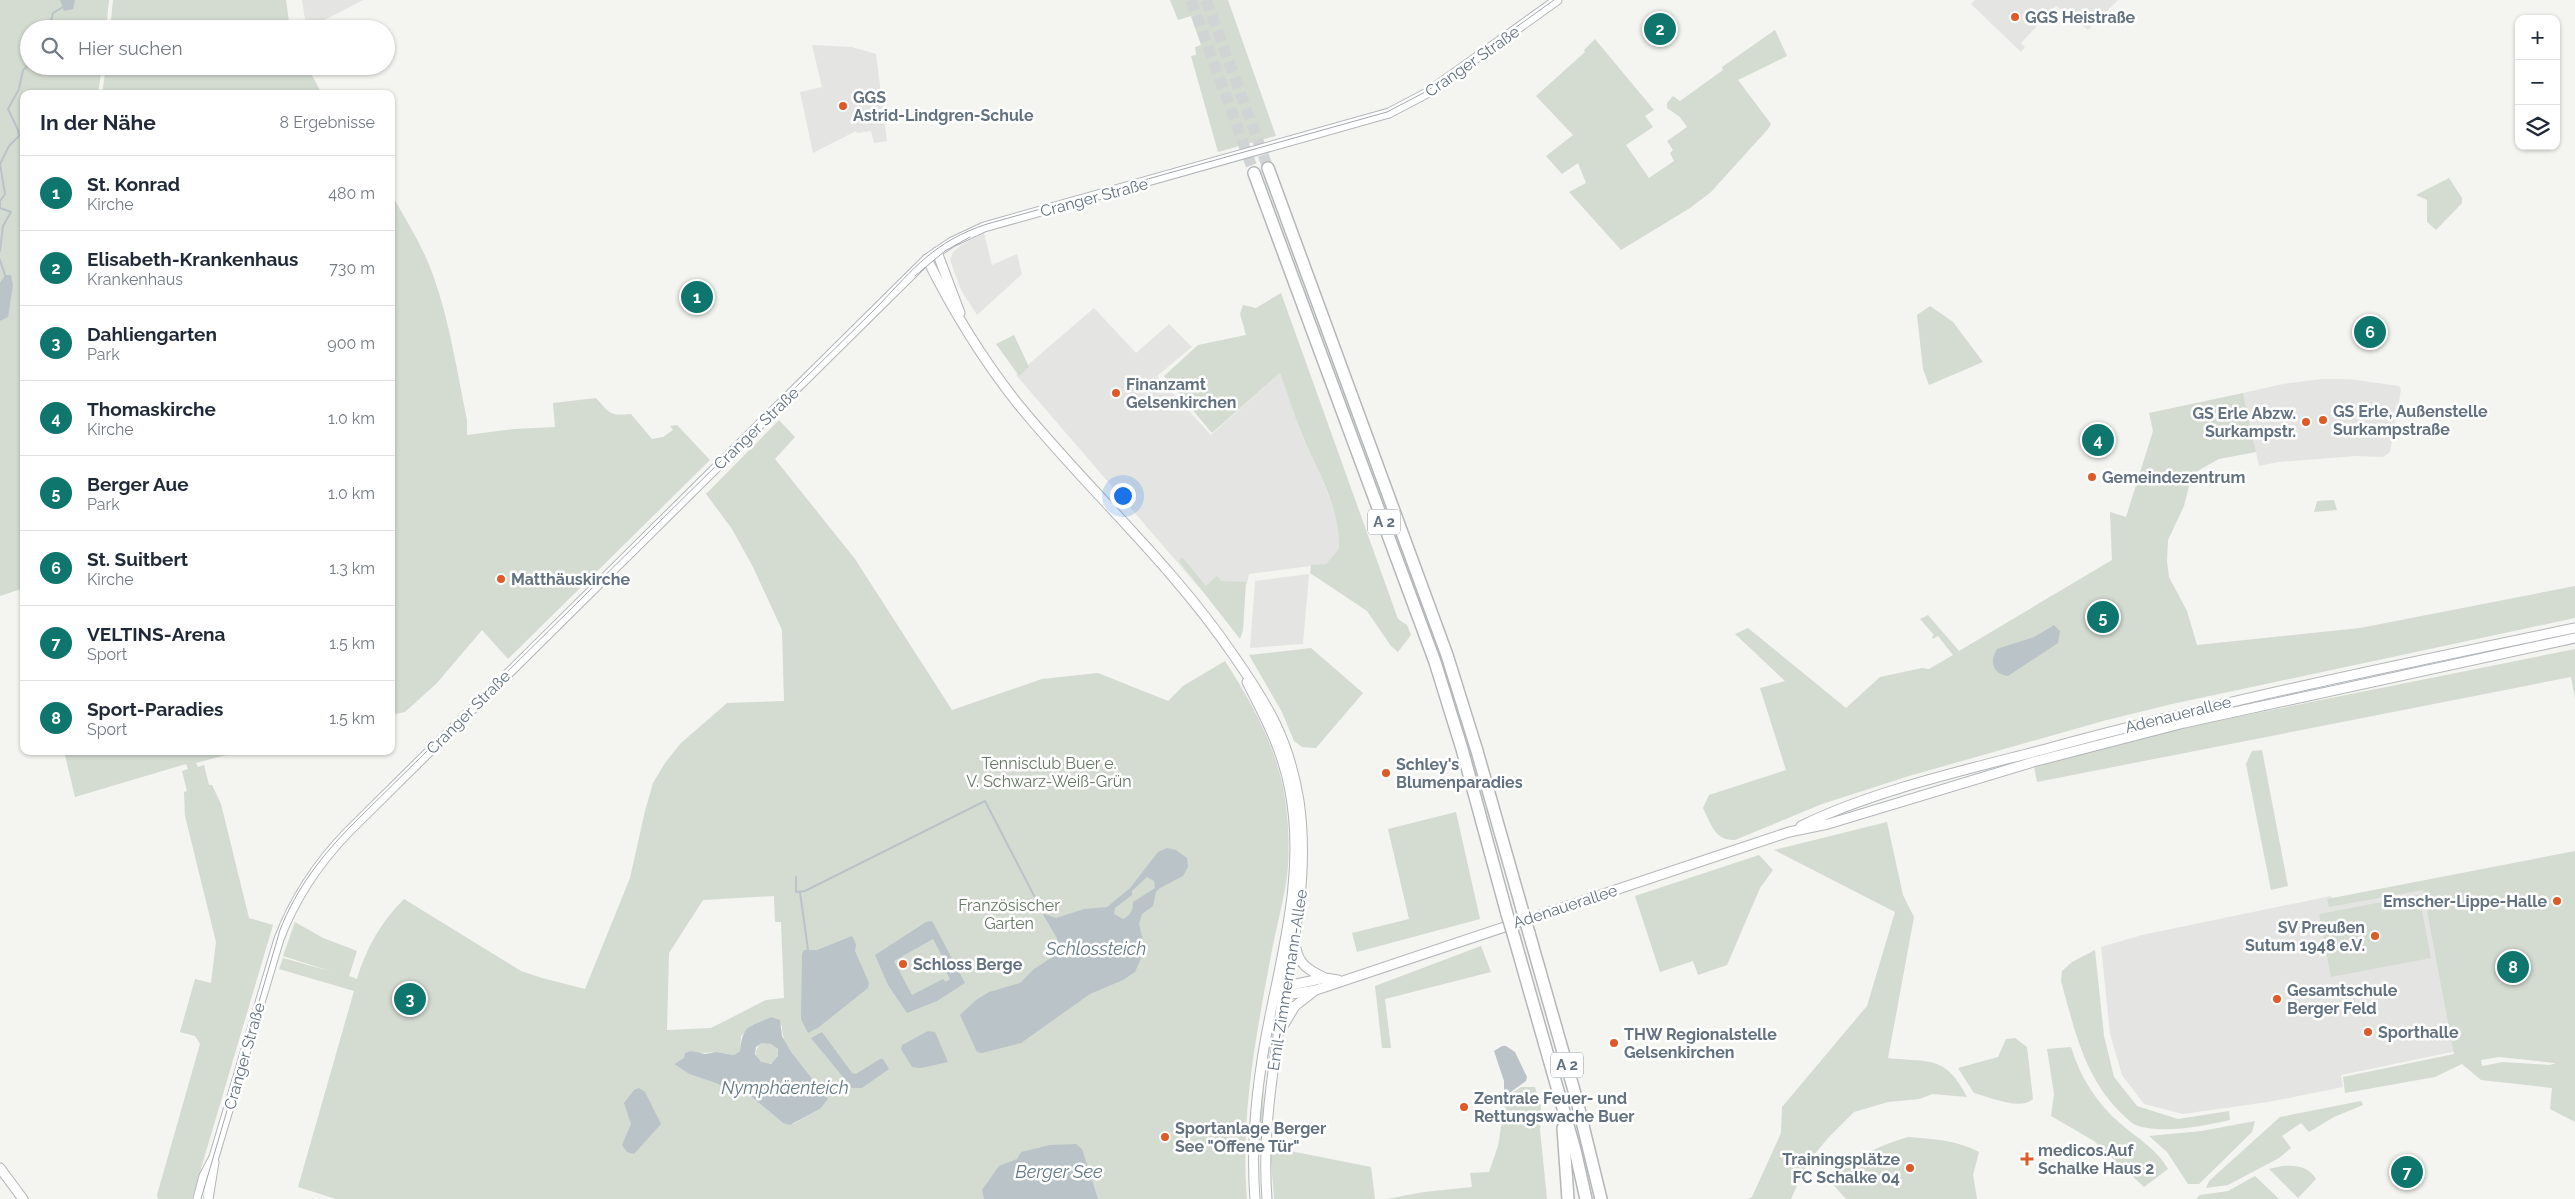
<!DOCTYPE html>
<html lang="de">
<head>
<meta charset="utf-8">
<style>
	:root { --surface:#fff; --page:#f2f2f3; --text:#1f2937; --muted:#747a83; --line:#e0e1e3; --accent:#0f766e }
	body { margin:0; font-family:Raleway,sans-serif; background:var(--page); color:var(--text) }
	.controls { position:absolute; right:15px; top:15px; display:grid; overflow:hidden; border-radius:10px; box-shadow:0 1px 4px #0004 }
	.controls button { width:45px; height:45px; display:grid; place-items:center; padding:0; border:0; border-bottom:1px solid var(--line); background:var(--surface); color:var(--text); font:25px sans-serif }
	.you { position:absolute; left:1122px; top:495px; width:18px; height:18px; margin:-12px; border:4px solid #fff; border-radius:50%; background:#1a73e8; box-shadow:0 0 0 8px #1a73e833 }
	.badge { display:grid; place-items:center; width:32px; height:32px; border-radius:50%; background:var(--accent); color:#fff; font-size:16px; font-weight:700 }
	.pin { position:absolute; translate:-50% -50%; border:2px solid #fff; box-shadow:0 1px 5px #0006 }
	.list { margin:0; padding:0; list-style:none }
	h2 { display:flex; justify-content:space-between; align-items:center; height:65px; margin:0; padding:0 20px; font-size:21px }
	h2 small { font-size:16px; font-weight:400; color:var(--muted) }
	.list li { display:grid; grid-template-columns:32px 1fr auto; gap:15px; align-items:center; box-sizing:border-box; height:75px; padding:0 20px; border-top:1px solid var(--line) }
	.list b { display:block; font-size:19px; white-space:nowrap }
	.list p { margin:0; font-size:16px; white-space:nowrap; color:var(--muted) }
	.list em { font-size:16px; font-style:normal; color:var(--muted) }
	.icon { flex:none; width:28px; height:28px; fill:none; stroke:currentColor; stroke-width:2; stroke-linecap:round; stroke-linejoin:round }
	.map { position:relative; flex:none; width:2575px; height:1199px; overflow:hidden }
	.search { position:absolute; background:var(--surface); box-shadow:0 1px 4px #0004; left:20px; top:20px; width:375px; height:55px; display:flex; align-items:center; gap:12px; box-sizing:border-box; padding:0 18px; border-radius:28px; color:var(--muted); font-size:19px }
	.panel { position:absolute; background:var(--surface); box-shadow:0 1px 4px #0004; left:20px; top:90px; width:375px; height:665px; border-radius:10px }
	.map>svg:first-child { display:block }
	.built { fill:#e4e5e3 }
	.green { fill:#d4dbd1; fill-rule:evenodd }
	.water { fill:#bac4c8; fill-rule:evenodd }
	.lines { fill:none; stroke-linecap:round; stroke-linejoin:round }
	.stream { stroke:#bac4c8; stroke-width:2 }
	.highway-tunnel { stroke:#d0d4d4; stroke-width:11; stroke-dasharray:11 5.5; stroke-linecap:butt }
	.major-casing { stroke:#b2b6ba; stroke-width:11 }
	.highway-casing { stroke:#b4b7ba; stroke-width:14 }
	.major { stroke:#fff; stroke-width:9 }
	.highway { stroke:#fff; stroke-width:11 }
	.tram { stroke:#a2a7ac; stroke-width:1 }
	.highway-bridge-casing { stroke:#b4b7ba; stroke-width:14; stroke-linecap:butt }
	.highway-bridge { stroke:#fff; stroke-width:11 }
	.poi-dot { fill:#de5a26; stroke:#fff; stroke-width:2 }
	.labels { text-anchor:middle; stroke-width:5; stroke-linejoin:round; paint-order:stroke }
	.shield { fill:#fff; stroke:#929ca6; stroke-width:1 }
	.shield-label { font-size:15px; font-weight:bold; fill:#637280 }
	.poi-label { font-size:16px; font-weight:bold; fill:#637280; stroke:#fff; text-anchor:start }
	.street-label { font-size:16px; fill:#637280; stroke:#fff }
	.park-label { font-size:16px; fill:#657862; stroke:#fff }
	.water-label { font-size:18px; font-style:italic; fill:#647a85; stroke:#fff }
</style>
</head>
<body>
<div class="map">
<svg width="2575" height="1199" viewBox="0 0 2575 1199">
	<rect width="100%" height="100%" fill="#f4f4f0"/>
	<!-- built -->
	<g class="built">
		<path d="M302,0H363L315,25L305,20Z"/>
		<path d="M1975,0H2118L2088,30L2056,6L2021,43L2025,47L2021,52L1971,4Z"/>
		<path d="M812,45L852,47L876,54L887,141L874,143L871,131L857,133L856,131L813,153L800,92L822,87Z"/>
		<path d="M984,233L992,265L1017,254L1022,274L977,315L961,290L950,260L953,252L961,245Z"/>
		<path d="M1094,308L1136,353L1169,324L1192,347L1157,376L1211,435L1280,373L1304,440L1315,460L1336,515L1340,549L1326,564L1249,574L1247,584L1219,583L1216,579L1202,591L1016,375Z"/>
		<path d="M2322,379H2349L2399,386L2401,390L2390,452L2383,457L2356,456L2278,462L2259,466L2243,393L2283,384Z"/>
		<path d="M1309,574L1303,644L1250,648L1255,581Z"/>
		<path d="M2426,887L2457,1051L2341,1075L2343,1087L2268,1102L2183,1114L2144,1104L2122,1075L2110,1034L2101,947L2142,935L2331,896L2333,904Z"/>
	</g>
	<!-- green -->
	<g class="green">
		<path d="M0,0H109L106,29H29V66H102L98,94H24V588L0,596Z"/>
		<path d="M113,0H286L290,29H110Z"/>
		<path d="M1170,0H1228L1276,136L1218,152L1191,56L1196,55L1195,47L1201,45L1191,16L1178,20Z"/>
		<path d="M1775,30L1787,56L1738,80L1771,124L1768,129L1711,192L1690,208L1621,250L1569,192L1586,183L1578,163L1562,174L1546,156L1573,135L1536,96L1585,52L1584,50L1595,39L1654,110L1645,116L1653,127L1626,145L1649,178L1674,161L1670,153L1673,150L1667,141L1687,127L1680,117L1667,108V103L1673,96L1680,101L1723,70L1722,67Z"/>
		<path d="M106,66H307L322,94H102Z"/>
		<path d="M2449,178L2462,198V203L2436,230L2427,222V200L2416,195Z"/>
		<path d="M391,194C407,221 423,247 433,275C450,322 457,372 467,420V435L514,429L555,427L553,403L596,398C610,414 610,416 631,414L652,439L663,437L673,430L670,426L677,425L710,460L508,659L482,630L437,683L405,712L391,715Z"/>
		<path d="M1281,293L1398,619L1407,625L1411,635L1398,652L1391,646L1367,611L1310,573L1311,565L1326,564L1339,549C1340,509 1320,475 1304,439C1295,418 1288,395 1280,373L1212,433L1164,376L1198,345L1246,335L1240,314L1243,305L1256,308Z"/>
		<path d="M1930,306L1953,322L1983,362L1929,385L1923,369L1917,315Z"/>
		<path d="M1014,335L1029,367L1019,376L996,344Z"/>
		<path d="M2243,393L2256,452L2219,459L2192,474L2184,506L2168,540L2167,561L2169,577L2187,611L2197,645L2360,628L2575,586V618L2172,704L2103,721L1909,776L1822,804L1735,840C1715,841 1711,824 1703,808L1709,795L1786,770L1760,688L1785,681L1735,634L1748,628L1846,708L1880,677L1922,668L1929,669L1953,655L1938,636L1933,639L1932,637L1934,635L1920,619L1928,615L1959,651L2112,560L2110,512L2126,517L2153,431L2149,413Z"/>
		<path d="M779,420L795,437L775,459L855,559L952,710L1042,679L1098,673L1168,701L1183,686L1225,661C1250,700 1273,740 1283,787C1289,817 1291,859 1285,889C1281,911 1275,933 1271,955C1256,1036 1240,1117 1247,1199H336L298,1187L354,991L279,969L283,958L333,972L283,956L295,922L323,938L357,951L349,976L357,979C366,948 381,922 404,899L521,971L542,978L585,989L630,878L645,811L653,783L665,763L680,744L727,703L784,701L782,630L753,567L732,529L706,494ZM774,896L775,922H781L784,998L766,1000L711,1028L667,1030L669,953L703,900ZM771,1017L782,1026C781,1051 811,1077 827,1095L820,1109L793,1124L783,1123L748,1094L726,1089L718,1084L689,1074L674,1064C696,1051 709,1050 734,1055L740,1051L741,1036L752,1025Z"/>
		<path d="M2334,500L2337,510L2314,512L2317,501Z"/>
		<path d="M1182,557L1206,586L1217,576L1221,581L1246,582L1243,630L1240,639L1179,561Z"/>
		<path d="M1311,648L1363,693L1316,748L1302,747L1294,741L1282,712L1249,655Z"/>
		<path d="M2575,649V698L2571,677L2037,782L2034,766L2187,727Z"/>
		<path d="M2262,750L2288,886L2271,890L2246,764L2252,751Z"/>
		<path d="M64,751H241L196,763L198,767L204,765L209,785H212L221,804L249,918L273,925L192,1199H158L157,1195L200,1044L195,1036L180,1032L195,979L211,983L216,942L185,816L184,792L187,791L182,771L188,769L186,764L75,797Z"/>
		<path d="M1456,812L1480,919L1357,952L1352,933L1409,919L1388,829Z"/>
		<path d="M1887,822L1903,895L1914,917L1888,1058C1929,1063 1945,1054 1967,1097L1933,1094L1919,1099L1888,1102L1854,1112L1828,1138L1808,1162L1791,1199H1748L1752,1197L1781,1133L1782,1107L1867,1006L1895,912L1774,850Z"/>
		<path d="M2575,851V1122L2550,1109L2552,1088L2481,1080L2462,1064L2435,1077L2345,1093L2343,1077L2454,1054L2423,890L2329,907L2327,899ZM2499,1057L2555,1063H2556L2550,1065L2503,1062L2482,1066L2481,1060Z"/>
		<path d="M1759,855L1773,870L1760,888L1727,965L1698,975L1693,961L1660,972L1635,896Z"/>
		<path d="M2419,895L2431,958L2331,977L2319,914Z"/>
		<path d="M1481,946L1491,972L1385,999L1391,1048H1382L1375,986Z"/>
		<path d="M2095,950L2104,1036L2114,1077L2137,1106L2178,1119L2229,1111L2230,1120C2203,1126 2170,1133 2142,1127C2134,1126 2126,1118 2120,1112C2084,1076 2074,1028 2061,981L2062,971L2072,962Z"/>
		<path d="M1274,1015H1276L1264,1084L1262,1141L1259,1143L1260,1095Z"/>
		<path d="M2015,1038L2027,1047L2033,1099C2020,1111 1990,1097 1974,1093L1958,1068L1998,1057L2006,1039Z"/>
		<circle cx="767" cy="1053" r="11"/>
		<path d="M2071,1047C2080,1077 2097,1104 2121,1124C2138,1139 2157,1149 2168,1169L2144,1187L2094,1141L2051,1116L2054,1094L2047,1049Z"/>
		<path d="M1521,1087H1535L1541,1107L1540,1130L1547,1199H1387L1424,1192L1472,1187L1470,1173L1489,1172L1498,1146L1506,1097Z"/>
		<path d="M2361,1101L2363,1105L2334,1117L2309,1132L2301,1123L2282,1136L2291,1148L2279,1158L2228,1185L2206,1188L2209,1181L2280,1117Z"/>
		<path d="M2255,1121L2252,1132L2199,1184H2188L2167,1152L2149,1136L2202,1131Z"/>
		<path d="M1908,1137C1933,1139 1957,1140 1979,1152L1973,1175L1977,1199H1846L1831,1182C1857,1156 1873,1148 1908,1137Z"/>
		<path d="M1270,1147L1371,1167L1375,1199H1274Z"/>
		<path d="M2282,1166C2297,1165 2309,1167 2316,1179L2298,1198L2269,1169Z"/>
		<path d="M2255,1176L2279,1199H2196L2200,1195L2228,1191Z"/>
	</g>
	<!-- water -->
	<g class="water">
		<path d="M60,0H75L73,9L64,11Z"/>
		<path d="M5,275H11L13,285L8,317L0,321V283Z"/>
		<path d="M2054,625L2060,631L2058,643L2008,676C1993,674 1989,662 1997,649L2034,637Z"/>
		<path d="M1167,848L1176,850L1187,858L1188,867L1183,876L1160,888L1156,892L1153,906L1142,914L1139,924L1145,949L1135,972L1123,980L1090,994L1021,1043L982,1053L977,1052L960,1015L976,1000L989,992L1020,983L1034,969L1054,956L1057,947V938L1042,913L1056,918L1084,909L1107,907L1130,888L1158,852ZM1147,877L1154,881L1155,888L1133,902C1133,910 1131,915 1123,919L1114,914L1115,908L1132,895V891Z"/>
		<path d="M932,921L965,983L937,1001L907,1013L888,985L875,955L926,922ZM933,939L943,958L941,962L950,979L946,982L943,979L912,995L894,961Z"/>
		<path d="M852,936L856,944L855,951L869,983L868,988L819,1027L808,1033L801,1019L802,954L804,950H817Z"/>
		<path d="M771,1017L780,1020L782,1036L791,1052L828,1099L820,1109L790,1125L783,1123L748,1094L726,1089L718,1084L689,1074L674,1064L684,1058L685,1053L691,1051L705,1054L716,1052L734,1055L740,1051C743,1025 748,1027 771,1017ZM762,1043L771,1044L778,1049V1056L771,1064L761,1062L755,1054L756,1047Z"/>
		<path d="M928,1031L935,1032L948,1062L921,1068L912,1067L901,1049L902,1045Z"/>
		<path d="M822,1032L852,1073L856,1074L880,1059H883L889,1069L862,1088H852L811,1038Z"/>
		<path d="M1502,1046H1506L1515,1052L1527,1077L1526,1081L1504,1097V1081L1494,1051Z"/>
		<path d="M639,1088L645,1092L661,1124L634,1154L627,1152L622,1145L631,1124L624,1103L634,1090Z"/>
		<path d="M1076,1144L1082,1149L1098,1199H984L982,1190L999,1166L1017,1159L1021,1152L1050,1145Z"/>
	</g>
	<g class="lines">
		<!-- stream -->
		<g class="stream">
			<path d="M49,29L53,13L63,7"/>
			<path d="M0,251L3,226L11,212L0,208V201L5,194L0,164L9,146L19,136L18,130L8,109L19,89L23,70L29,65"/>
			<path d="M0,260L5,275"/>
			<path d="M796,877V892L805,891L985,801L1043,913"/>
			<path d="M800,892L808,950"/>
		</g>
		<!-- highway-tunnel -->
		<g class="highway-tunnel">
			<path d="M1191,0L1254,173"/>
			<path d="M1206,0L1268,168"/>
		</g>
		<defs>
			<g id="major">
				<path d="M937,252L960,313"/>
				<path d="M927,259C952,309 983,360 1018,404C1088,490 1171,563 1234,656C1268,705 1289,739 1299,801C1309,869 1296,935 1282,1002C1279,1016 1279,1030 1277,1044C1269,1096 1263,1147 1267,1199"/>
				<path d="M1247,682C1265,717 1283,751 1290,791C1304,866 1286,938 1271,1011C1258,1073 1250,1136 1255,1199"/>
				<path d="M1801,826C1872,791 1965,770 2042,750C2218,702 2396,665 2575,628"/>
				<path d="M1296,948C1299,966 1311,971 1325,978"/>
				<path d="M1282,987L1325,978L1338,980"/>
				<path d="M1274,997L1316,990L1741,848L1789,832L1828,824L2033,762L2184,723L2575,638"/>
				<path d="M1280,1031L1295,1006L1313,992"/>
				<path d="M0,1168L23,1199"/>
				<path d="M198,1199L204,1176L214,1157L279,939C295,897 317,864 348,832L927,259L952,242L984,227L1389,113L1427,93L1557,0"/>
				<path d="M208,1199L214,1162"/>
			</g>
			<g id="highway">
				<path d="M1268,168L1447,655L1477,751L1522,909"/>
				<path d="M1254,173L1435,662L1462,749L1507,914"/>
				<path d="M1529,933L1577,1101L1601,1199"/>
				<path d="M1514,937L1575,1150L1586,1199"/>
				<path d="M1563,1128L1568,1199"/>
			</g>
		</defs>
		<!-- major casing -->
		<use href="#major" class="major-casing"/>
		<!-- highway casing -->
		<use href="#highway" class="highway-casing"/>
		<!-- major -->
		<use href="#major" class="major"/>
		<!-- highway -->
		<use href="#highway" class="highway"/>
		<!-- tram -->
		<g class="tram">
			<path d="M915,276L945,251L970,237"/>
			<path d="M201,1199L280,930C297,887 323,854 355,822L878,306C914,268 935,241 987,224L1387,112L1427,91L1554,0"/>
		</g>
		<defs>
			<g id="highway-bridge">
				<path d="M1522,909L1529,933"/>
				<path d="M1507,914L1514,937"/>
			</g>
		</defs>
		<!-- highway-bridge casing -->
		<use href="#highway-bridge" class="highway-bridge-casing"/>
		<!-- highway-bridge -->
		<use href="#highway-bridge" class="highway-bridge"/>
	</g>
	<!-- markers -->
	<g class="poi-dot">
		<circle cx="2015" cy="17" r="5"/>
		<circle cx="843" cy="106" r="5"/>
		<circle cx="1116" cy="393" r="5"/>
		<circle cx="2323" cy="420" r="5"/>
		<circle cx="2306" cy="422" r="5"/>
		<circle cx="2092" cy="477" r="5"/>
		<circle cx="501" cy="579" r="5"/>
		<circle cx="1386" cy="773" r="5"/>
		<circle cx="2557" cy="901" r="5"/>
		<circle cx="2375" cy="936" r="5"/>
		<circle cx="903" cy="964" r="5"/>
		<circle cx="2277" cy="999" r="5"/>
		<circle cx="2368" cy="1032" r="5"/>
		<circle cx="1614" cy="1043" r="5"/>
		<circle cx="1464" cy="1107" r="5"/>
		<circle cx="1165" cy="1137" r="5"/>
		<path d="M2024.5 1151.5h5v5h5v5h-5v5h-5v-5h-5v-5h5z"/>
		<circle cx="1910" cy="1168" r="5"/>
	</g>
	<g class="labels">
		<!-- shield labels -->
		<g class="shield">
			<rect x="1368" y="509.5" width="32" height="25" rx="4"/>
			<rect x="1551" y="1052.5" width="32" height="25" rx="4"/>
		</g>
		<g class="shield-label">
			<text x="1384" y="527">A 2</text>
			<text x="1567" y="1070">A 2</text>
		</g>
		<!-- poi labels -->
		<g class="poi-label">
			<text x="2025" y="23">GGS Heistraße</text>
			<text x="853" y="103">GGS<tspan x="853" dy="18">Astrid-Lindgren-Schule</tspan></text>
			<text x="1126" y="390">Finanzamt<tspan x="1126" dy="18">Gelsenkirchen</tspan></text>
			<text x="2333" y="417">GS Erle, Außenstelle<tspan x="2333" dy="18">Surkampstraße</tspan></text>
			<text x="2296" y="419" text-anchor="end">GS Erle Abzw.<tspan x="2296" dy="18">Surkampstr.</tspan></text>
			<text x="2102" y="483">Gemeindezentrum</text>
			<text x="511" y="585">Matthäuskirche</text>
			<text x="1396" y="770">Schley's<tspan x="1396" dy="18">Blumenparadies</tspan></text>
			<text x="2547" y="907" text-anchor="end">Emscher-Lippe-Halle</text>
			<text x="2365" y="933" text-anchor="end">SV Preußen<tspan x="2365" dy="18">Sutum 1948 e.V.</tspan></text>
			<text x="913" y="970">Schloss Berge</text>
			<text x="2287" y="996">Gesamtschule<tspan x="2287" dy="18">Berger Feld</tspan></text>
			<text x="2378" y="1038">Sporthalle</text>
			<text x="1624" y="1040">THW Regionalstelle<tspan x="1624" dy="18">Gelsenkirchen</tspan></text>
			<text x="1474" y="1104">Zentrale Feuer- und<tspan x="1474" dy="18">Rettungswache Buer</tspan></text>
			<text x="1175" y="1134">Sportanlage Berger<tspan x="1175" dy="18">See "Offene Tür"</tspan></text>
			<text x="2038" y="1156">medicos.Auf<tspan x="2038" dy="18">Schalke Haus 2</tspan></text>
			<text x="1900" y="1165" text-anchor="end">Trainingsplätze<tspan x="1900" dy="18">FC Schalke 04</tspan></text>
		</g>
		<!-- street labels -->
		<g class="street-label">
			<text transform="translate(1472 61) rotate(-35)" y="6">Cranger Straße</text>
			<text transform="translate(1094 197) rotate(-15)" y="6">Cranger Straße</text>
			<text transform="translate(756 428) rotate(-44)" y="6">Cranger Straße</text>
			<text transform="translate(468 712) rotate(-45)" y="6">Cranger Straße</text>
			<text transform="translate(2178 714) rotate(-14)" y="6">Adenauerallee</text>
			<text transform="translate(1565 906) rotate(-18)" y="6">Adenauerallee</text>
			<text transform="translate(1287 980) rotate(-81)" y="6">Emil-Zimmermann-Allee</text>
			<text transform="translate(244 1056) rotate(-74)" y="6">Cranger Straße</text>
		</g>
		<!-- park labels -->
		<g class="park-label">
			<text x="1049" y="769">Tennisclub Buer e.<tspan x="1049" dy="18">V. Schwarz-Weiß-Grün</tspan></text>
			<text x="1009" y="911">Französischer<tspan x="1009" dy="18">Garten</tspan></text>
		</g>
		<!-- water labels -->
		<g class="water-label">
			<text x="1096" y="955">Schlossteich</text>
			<text x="785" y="1094">Nymphäenteich</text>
			<text x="1059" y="1178">Berger See</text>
		</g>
	</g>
</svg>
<div class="controls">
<button>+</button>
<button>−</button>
<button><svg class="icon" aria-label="layers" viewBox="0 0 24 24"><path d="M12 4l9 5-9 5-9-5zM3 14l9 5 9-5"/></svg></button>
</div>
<div class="you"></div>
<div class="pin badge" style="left:697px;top:297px">1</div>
<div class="pin badge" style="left:1660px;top:29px">2</div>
<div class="pin badge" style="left:410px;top:999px">3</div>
<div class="pin badge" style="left:2098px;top:440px">4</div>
<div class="pin badge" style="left:2103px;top:617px">5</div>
<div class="pin badge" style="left:2370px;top:332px">6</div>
<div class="pin badge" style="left:2407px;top:1172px">7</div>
<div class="pin badge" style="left:2513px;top:967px">8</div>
<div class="search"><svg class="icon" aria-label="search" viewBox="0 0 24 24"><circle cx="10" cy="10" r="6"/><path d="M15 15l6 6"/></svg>Hier suchen</div>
<section class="panel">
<h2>In der Nähe<small>8 Ergebnisse</small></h2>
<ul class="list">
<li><span class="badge">1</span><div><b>St. Konrad</b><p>Kirche</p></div><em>480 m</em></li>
<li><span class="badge">2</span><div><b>Elisabeth-Krankenhaus</b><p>Krankenhaus</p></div><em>730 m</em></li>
<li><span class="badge">3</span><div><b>Dahliengarten</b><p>Park</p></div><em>900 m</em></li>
<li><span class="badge">4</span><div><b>Thomaskirche</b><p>Kirche</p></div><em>1.0 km</em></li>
<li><span class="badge">5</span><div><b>Berger Aue</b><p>Park</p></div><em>1.0 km</em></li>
<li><span class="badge">6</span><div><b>St. Suitbert</b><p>Kirche</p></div><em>1.3 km</em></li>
<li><span class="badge">7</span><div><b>VELTINS-Arena</b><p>Sport</p></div><em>1.5 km</em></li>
<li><span class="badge">8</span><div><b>Sport-Paradies</b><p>Sport</p></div><em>1.5 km</em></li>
</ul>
</section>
</div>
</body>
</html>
